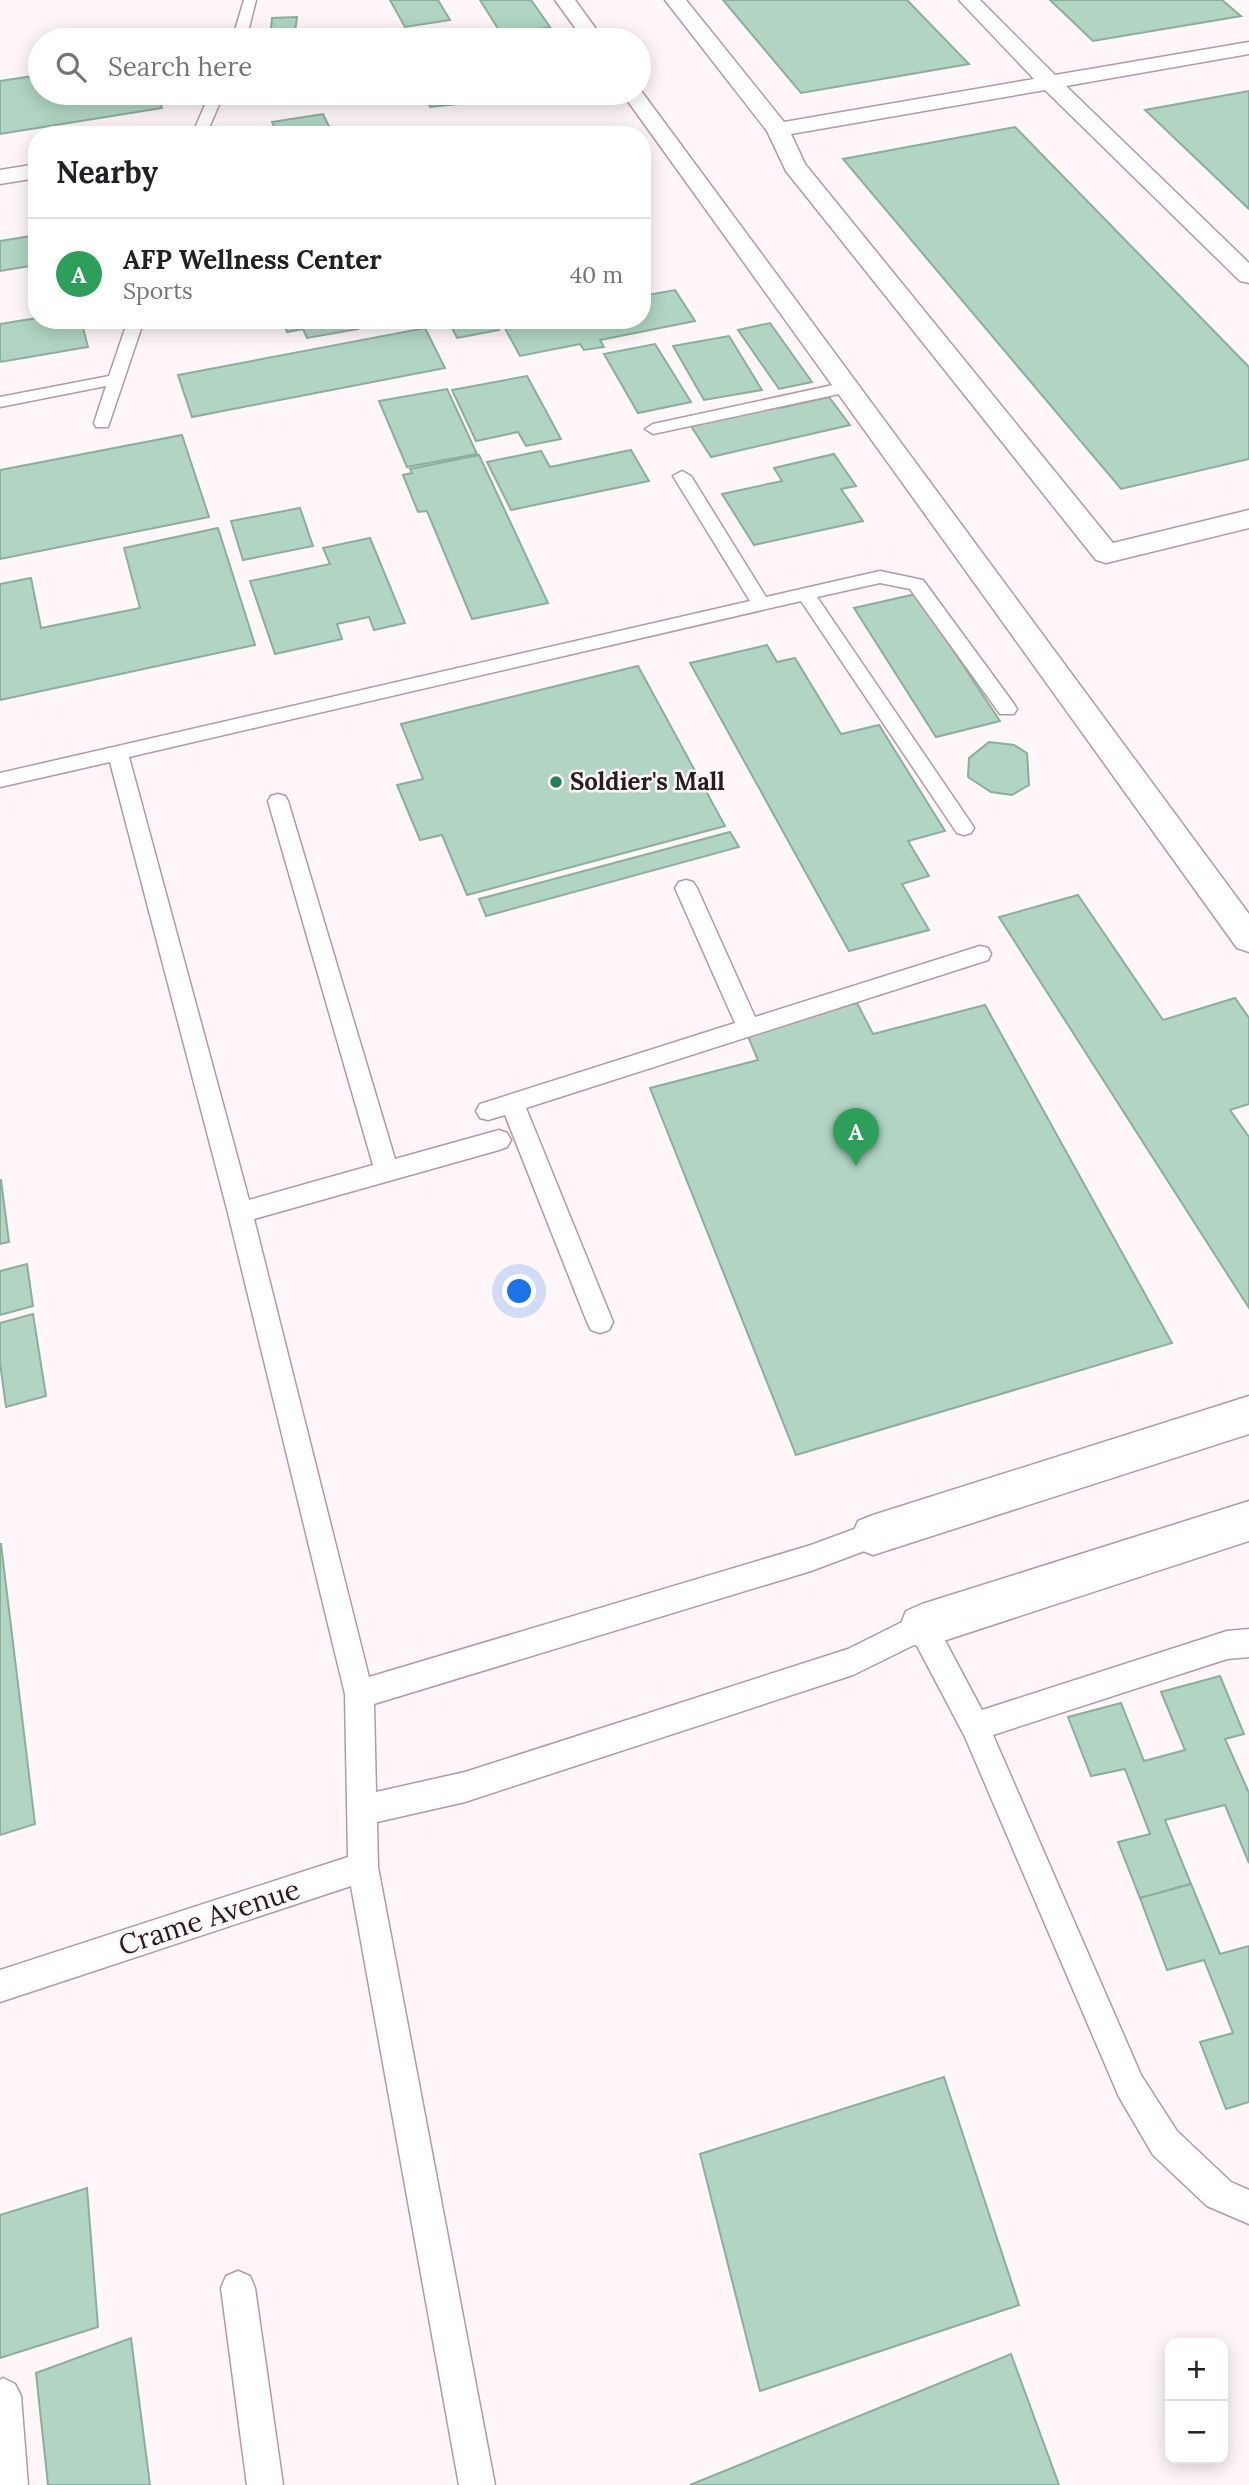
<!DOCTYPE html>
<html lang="en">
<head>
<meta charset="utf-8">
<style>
	:root { --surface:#fff; --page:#f6f6f6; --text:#202124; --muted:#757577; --line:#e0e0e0; --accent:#111827 }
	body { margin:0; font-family:Lora,serif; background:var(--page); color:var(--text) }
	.controls { position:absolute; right:21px; bottom:21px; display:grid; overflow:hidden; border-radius:14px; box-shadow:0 4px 18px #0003 }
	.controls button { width:63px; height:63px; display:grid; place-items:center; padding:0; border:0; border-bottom:2px solid var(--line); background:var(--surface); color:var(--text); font:35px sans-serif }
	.you { position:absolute; left:520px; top:1292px; width:24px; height:24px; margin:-18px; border:5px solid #fff; border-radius:50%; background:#1a73e8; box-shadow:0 0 0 10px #1a73e833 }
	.badge { display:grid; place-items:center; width:46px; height:46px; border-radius:50%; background:var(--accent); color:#fff; font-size:23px; font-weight:700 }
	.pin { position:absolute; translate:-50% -58px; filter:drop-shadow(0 2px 4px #0008) }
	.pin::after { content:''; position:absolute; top:37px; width:24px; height:21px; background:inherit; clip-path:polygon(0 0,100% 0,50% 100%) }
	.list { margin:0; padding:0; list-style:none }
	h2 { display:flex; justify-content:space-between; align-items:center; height:91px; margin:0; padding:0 28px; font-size:30px }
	h2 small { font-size:23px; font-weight:400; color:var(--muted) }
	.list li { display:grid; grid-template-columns:46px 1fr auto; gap:21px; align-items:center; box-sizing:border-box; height:112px; padding:0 28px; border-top:2px solid var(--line) }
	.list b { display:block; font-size:26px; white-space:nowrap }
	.list p { margin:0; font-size:23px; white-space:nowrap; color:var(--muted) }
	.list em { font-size:23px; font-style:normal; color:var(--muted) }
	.icon { flex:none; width:38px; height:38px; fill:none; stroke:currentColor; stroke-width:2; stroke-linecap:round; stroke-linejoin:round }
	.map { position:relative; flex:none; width:1249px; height:2485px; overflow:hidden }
	.search { position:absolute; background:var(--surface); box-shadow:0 4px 18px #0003; left:28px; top:28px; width:623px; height:77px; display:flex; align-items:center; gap:18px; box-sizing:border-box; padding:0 24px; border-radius:38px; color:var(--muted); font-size:26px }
	.panel { position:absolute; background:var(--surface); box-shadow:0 4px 18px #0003; left:28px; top:126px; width:623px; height:203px; border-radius:28px }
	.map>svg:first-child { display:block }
	.building { fill:#b1d5c2; stroke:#8cae9c; stroke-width:2 }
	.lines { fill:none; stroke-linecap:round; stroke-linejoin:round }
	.lane-casing { stroke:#b996a4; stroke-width:3 }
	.street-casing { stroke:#b996a4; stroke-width:3 }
	.lane { fill:#fff; fill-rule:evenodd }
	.street { fill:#fff; fill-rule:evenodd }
	.poi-dot { fill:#20825b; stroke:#fef6f9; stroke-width:2.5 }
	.labels { text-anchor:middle; stroke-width:5; stroke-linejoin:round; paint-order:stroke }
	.poi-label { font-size:24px; font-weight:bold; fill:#291c21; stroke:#fef6f9; text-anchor:start }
	.near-street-label { font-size:28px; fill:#291c21; stroke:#fef6f9 }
</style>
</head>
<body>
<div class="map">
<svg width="1249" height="2485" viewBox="0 0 1249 2485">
	<rect width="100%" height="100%" fill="#fef6f9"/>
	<!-- building -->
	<g class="building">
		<path d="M390,0H438L450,20L405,27Z"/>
		<path d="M480,0H531L550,27L502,35Z"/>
		<path d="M723,0H907L969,64L801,93Z"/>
		<path d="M1050,0H1222L1241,16L1093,41Z"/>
		<path d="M297,17L294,40H270L272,18Z"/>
		<path d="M40,75V93H156L162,108L0,134V81Z"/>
		<path d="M1249,91V209L1145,110Z"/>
		<path d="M292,93H340L295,100Z"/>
		<path d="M424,93H514L517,98L430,107Z"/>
		<path d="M323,114L333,135H278L272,122Z"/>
		<path d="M1015,127L1249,367V459L1121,489L843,159Z"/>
		<path d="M37,235V294L30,266L0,271V241Z"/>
		<path d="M675,290L695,321L600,340L604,347L584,350L580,344L520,356L502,323L516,320H642V296Z"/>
		<path d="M37,318V320H81L88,347L0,362V324Z"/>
		<path d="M282,320H354L358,329L307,338L303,329L287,332Z"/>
		<path d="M448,320H494L499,330L457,338Z"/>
		<path d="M770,323L812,382L779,389L738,330Z"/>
		<path d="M425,328L445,368L192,417L178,375Z"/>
		<path d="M729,336L762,390L704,400L673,346Z"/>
		<path d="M655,344L691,402L638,413L604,354Z"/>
		<path d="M527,376L561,439L526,446L518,432L476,441L452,390Z"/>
		<path d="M447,389L477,454L407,467L379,401Z"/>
		<path d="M829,397L850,425L711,457L689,423L774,404L780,408Z"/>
		<path d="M182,435L209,517L0,559V470Z"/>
		<path d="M631,450L649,481L511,510L487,462L541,451L550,467Z"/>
		<path d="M834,454L856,486L841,489L863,521L754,545L722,494L782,481L774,468Z"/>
		<path d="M479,455L548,603L472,619L427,511L418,512L403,475L412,473L410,469Z"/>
		<path d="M300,508L313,546L243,560L231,521Z"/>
		<path d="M218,528L255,645L0,700V584L31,578L41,628L140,608L124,548Z"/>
		<path d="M370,538L405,623L374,630L369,617L337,624L342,639L275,654L250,581L330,564L323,548Z"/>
		<path d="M916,594L1000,721L936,737L854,608Z"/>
		<path d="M767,645L777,662L795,658L841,734L879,725L945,831L908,841L929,876L902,884L929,930L849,951L690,663Z"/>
		<path d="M638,666L725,826L467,895L442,835L420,840L397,785L423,779L401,724Z"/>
		<path d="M989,742L1014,745L1027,753L1029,785L1012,795L991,792L968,777L969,758Z"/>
		<path d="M730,832L739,847L486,916L479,899Z"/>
		<path d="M1078,895L1163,1020L1235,998L1249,1018V1104L1230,1110L1249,1137V1308L999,917Z"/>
		<path d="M857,1003L873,1034L985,1005L1172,1343L796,1455L650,1088L758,1060L746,1032Z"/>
		<path d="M1,1180L9,1242L0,1244V1180Z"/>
		<path d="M27,1264L33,1306L0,1315V1271Z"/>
		<path d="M33,1314L46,1396L6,1407L0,1363V1323Z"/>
		<path d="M1,1544L35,1824L0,1835V1544Z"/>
		<path d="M1220,1676L1244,1734L1225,1739L1249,1793V1863L1225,1805L1165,1820L1191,1884L1140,1898L1118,1842L1150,1834L1125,1769L1091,1776L1068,1717L1121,1703L1144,1761L1185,1750L1161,1692Z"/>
		<path d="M1191,1884L1220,1954L1249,1946V2102L1226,2109L1200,2042L1233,2033L1204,1960L1167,1970L1140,1898Z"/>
		<path d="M944,2077L1019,2305L760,2391L700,2154Z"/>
		<path d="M87,2188L98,2327L0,2358V2215Z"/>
		<path d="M131,2338L150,2485H48L36,2373Z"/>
		<path d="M1011,2354L1059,2485H690Z"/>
	</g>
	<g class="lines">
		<defs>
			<g id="lane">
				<path d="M244,0H256L246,40H232Z"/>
				<path d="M210,93H224L206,135H192Z"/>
				<path d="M128,320H144L108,427H96L94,423L106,386L0,407V397L109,376Z"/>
				<path d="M847,382L853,383L855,387L853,391L653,434L645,429L653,424Z"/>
				<path d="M682,471L691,476L766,597L880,571L923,580L1014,704L1017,709L1014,714H1000L910,589L880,583L817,597L971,823L974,828L971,833L964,835L957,833L801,601L129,757L249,1200L373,1165L268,801L271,796L278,794L285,796L288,801L395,1159L499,1130L507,1133L511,1140L507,1147L499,1150L254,1219L369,1677L811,1545L873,1522L883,1526L887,1535L883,1544L811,1571L374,1704L376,1792L465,1772L848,1649L922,1612L932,1616L982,1710L1227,1631L1249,1629V1657L1227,1659L993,1735L1141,2075L1177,2131L1231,2182L1249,2190V2224L1207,2206L1153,2155L1119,2097L965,1737L916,1644L853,1675L465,1802L377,1822L378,1867L495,2485H459L351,1886L0,2002V1970L348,1857L345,1694L228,1213L110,762L0,787V773L750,601L673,476Z"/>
				<path d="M686,880L693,882L697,888L755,1017L980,946L988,948L991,954L988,960L526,1108L613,1322L609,1330L600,1333L591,1330L587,1322L505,1115L488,1120L480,1118L476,1111L480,1104L735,1023L675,888L679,882Z"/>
				<path d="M238,2271L250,2276L255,2288L283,2485H247L221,2288L226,2276Z"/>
				<path d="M3,2378L15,2384L21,2396L28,2485H0V2380Z"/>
			</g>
			<g id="street">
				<path d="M555,0H575L604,40H584Z"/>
				<path d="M665,0H686L784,122L1034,79L959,0H980L1055,75L1249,42V54L1066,86L1249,263V283L1240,281L1045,90L791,134L805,164L1113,543L1249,510V528L1106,563L1096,560L786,171L767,131Z"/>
				<path d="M639,88L1249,914V952L1237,948L622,93H639Z"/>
				<path d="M37,164V178L0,184V170Z"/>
				<path d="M1249,1396V1434L873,1555L858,1549L852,1535L858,1521L873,1515Z"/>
				<path d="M1249,1501V1541L922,1648L906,1641L900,1626L906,1611L922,1604Z"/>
			</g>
		</defs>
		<!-- lane casing -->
		<use href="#lane" class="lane-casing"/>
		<!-- street casing -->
		<use href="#street" class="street-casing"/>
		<!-- lane -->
		<use href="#lane" class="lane"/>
		<!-- street -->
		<use href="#street" class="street"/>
	</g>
	<!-- markers -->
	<circle class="poi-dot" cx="556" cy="782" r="7"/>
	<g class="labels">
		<!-- poi labels -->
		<g class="poi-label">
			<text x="570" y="790">Soldier's Mall</text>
		</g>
		<!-- near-street labels -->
		<g class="near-street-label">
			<text transform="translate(209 1917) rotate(-18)" y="10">Crame Avenue</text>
		</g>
	</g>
</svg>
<div class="controls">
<button>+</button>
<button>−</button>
</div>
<div class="you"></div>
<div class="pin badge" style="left:856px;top:1166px;background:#2e9e5b">A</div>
<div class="search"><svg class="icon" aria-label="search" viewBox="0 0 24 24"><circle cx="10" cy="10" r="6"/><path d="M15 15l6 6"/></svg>Search here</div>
<section class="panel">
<h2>Nearby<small></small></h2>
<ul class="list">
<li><span class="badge" style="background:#2e9e5b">A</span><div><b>AFP Wellness Center</b><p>Sports</p></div><em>40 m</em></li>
</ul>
</section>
</div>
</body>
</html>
